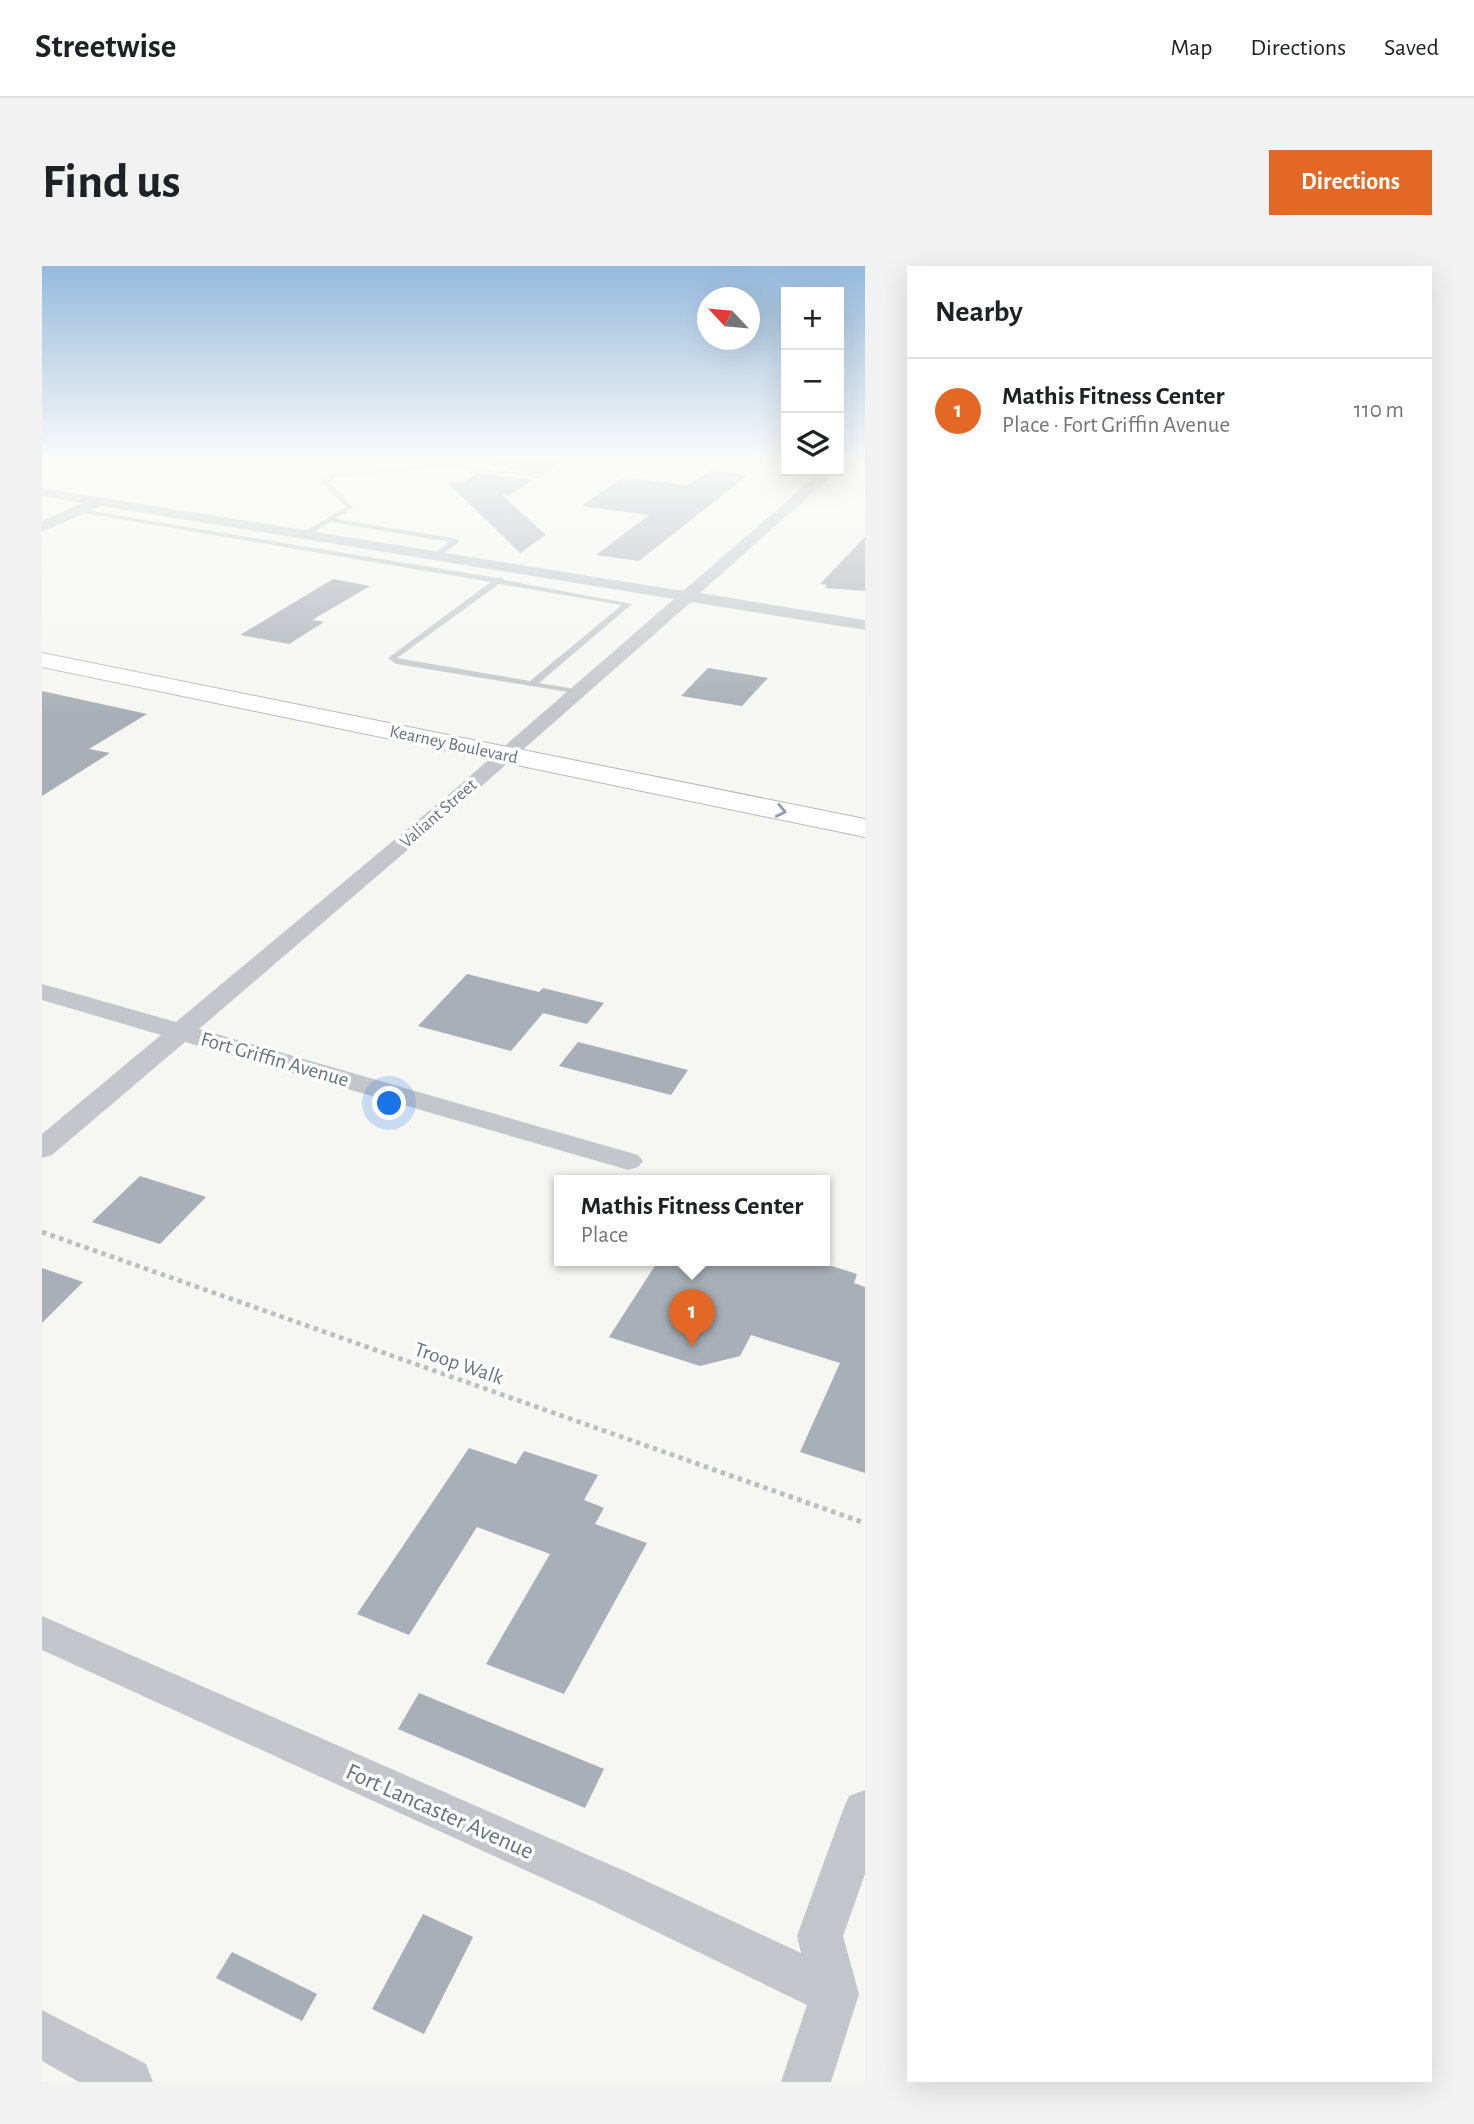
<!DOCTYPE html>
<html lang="en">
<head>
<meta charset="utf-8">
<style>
	:root { --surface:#fff; --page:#f2f2f2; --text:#202124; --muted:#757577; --line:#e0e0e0; --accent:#e46825 }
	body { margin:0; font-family:"Alegreya Sans",sans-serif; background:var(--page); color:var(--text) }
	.controls { position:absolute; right:21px; top:21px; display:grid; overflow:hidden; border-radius:0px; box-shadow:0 7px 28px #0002 }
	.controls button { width:63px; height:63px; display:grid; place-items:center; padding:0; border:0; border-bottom:2px solid var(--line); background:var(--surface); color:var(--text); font:35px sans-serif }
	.compass { position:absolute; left:655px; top:21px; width:63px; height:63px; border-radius:50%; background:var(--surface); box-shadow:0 7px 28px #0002; rotate:296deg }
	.you { position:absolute; left:348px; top:838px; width:24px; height:24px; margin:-18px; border:5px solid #fff; border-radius:50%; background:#1a73e8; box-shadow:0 0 0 10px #1a73e833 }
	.badge { display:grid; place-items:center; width:46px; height:46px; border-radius:50%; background:var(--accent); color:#fff; font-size:23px; font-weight:700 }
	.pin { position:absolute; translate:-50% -58px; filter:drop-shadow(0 2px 4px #0008) }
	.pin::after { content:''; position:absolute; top:37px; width:24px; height:21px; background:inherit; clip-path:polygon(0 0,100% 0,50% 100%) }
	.popup { position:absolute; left:512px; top:909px; width:276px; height:91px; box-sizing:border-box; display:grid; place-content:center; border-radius:0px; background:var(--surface); filter:drop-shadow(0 2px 5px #0005); font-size:23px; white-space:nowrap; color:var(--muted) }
	.popup b { font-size:26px; color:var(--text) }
	.popup::after { content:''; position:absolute; left:50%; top:100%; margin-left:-14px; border:14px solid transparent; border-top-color:var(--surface) }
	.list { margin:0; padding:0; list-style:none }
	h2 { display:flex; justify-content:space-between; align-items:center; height:91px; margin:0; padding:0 28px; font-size:30px }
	h2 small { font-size:23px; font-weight:400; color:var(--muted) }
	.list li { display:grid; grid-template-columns:46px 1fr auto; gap:21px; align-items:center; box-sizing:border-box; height:105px; padding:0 28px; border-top:2px solid var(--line) }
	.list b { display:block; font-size:26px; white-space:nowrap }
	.list p { margin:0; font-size:23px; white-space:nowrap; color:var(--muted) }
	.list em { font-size:23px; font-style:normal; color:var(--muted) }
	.icon { flex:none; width:38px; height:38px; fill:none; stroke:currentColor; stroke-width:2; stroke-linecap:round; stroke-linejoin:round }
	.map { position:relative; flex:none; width:823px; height:1816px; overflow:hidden; border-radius:0px }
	header { display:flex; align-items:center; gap:42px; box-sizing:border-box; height:98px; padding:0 35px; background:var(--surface); border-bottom:2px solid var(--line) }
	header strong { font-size:33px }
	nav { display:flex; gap:38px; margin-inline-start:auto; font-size:24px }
	.intro { display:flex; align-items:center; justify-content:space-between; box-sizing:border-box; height:168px; padding:0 42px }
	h1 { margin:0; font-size:49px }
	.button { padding:18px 32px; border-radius:0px; background:var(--accent); color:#fff; font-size:24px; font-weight:700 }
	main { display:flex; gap:42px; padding:0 42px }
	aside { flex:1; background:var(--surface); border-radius:0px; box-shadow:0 7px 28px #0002 }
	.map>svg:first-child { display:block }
	.building { fill:#a8afb6 }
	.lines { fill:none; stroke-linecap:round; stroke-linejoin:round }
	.secondary-casing { stroke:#b6b9bf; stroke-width:2 }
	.path { stroke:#bbbdc0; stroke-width:5; stroke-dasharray:4.5 4.5; stroke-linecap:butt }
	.lane { fill:#c3c6ca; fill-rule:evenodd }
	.street { fill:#c3c6ca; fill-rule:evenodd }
	.secondary { fill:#fff; fill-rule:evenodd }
	.oneway { stroke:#939ca9 }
	.labels { text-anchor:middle; stroke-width:7; stroke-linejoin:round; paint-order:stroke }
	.far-street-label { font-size:18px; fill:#657284; stroke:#fff }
	.street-label { font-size:21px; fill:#657284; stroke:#fff }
	.near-street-label { font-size:24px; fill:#657284; stroke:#fff }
</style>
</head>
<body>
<header>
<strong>Streetwise</strong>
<nav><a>Map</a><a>Directions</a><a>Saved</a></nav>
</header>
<div class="intro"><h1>Find us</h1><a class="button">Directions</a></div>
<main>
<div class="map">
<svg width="823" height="1816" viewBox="0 0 823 1816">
	<rect width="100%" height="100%" fill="#f6f6f3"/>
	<!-- building -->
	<g class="building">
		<path d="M457,194H523L500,209L447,200Z"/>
		<path d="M669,203L706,209L597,295L554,289L607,249L539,240L581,211L647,219Z"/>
		<path d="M435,207L492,214L468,229L459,228L504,269L478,287L406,217L422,216Z"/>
		<path d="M823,271V325L783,322L785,319L778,318Z"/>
		<path d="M291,313L328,320L270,354L282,356L247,378L198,369Z"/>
		<path d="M666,402L726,412L700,440L639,430Z"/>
		<path d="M0,425L105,448L47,483L68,487L0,530Z"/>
		<path d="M425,708L497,726L501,722L562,737L545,758L501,747L469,785L376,760Z"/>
		<path d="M536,776L646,804L629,829L517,800Z"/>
		<path d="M98,910L164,931L118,978L50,956Z"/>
		<path d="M616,995H774L815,1008L812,1017L823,1021V1207L758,1186L798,1097L709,1069L698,1090L658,1100L567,1071Z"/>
		<path d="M0,1002L41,1016L0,1057Z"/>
		<path d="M427,1182L474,1198L482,1185L556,1209L542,1234L562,1242L553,1258L605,1277L522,1428L444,1398L508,1288L435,1261L367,1369L315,1348Z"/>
		<path d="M377,1427L562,1503L543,1542L356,1463Z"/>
		<path d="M381,1648L431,1671L382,1768L330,1743Z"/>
		<path d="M190,1686L275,1728L260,1755L174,1712Z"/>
	</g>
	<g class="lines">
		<defs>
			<path id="secondary" d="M0,387L823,553V571L0,401Z"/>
		</defs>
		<!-- secondary casing -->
		<use href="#secondary" class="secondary-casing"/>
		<!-- path -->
		<path class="path" d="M0,966L823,1257"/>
		<!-- lane -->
		<g class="lane">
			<path d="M405,197L498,210L495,212L405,201L296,211L287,216L311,241L294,253L416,273V277L395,292L391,290L392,288L407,276L289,256L265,270L258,268L304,241L280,216L292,208Z"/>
			<path d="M36,243L455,312L459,311L462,314L590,338L497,417L539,424V428L354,398L346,392L449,316L34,246ZM457,318L580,339L488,415L355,392Z"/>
		</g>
		<!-- street -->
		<g class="street">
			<path d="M780,205H795L658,327L823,354V364L649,336L426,532L157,763L596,889L601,895L596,901L586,904L576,901L143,776L10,889L0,892V868L119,769L0,734V718L134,756L412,524L632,333L59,240L0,266V255L41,237L0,230V222L641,325Z"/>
			<path d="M0,1350L585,1606L759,1687L755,1670L801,1544L807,1530L823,1524V1608L801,1670L817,1728L789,1816H739L765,1739L553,1636L0,1384Z"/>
			<path d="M0,1744L104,1798L111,1816H37L0,1795Z"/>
		</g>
		<!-- secondary -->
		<use href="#secondary" class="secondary"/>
	</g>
	<!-- one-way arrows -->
	<defs><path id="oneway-chevron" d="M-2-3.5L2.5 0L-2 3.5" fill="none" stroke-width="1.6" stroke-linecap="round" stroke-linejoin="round" transform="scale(1.75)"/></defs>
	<use class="oneway" href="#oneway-chevron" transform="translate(739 545) rotate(12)"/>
	<!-- sky -->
	<linearGradient id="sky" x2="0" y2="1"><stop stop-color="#96badc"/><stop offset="0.43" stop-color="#fbfbfa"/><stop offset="1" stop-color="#fbfbfa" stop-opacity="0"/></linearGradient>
	<rect width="823" height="449" fill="url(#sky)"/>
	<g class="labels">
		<!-- far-street labels -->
		<g class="far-street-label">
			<text transform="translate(412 478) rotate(12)" y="6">Kearney Boulevard</text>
			<text transform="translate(396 547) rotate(-41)" y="6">Valiant Street</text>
		</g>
		<!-- street labels -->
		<g class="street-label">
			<text transform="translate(233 793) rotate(16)" y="7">Fort Griffin Avenue</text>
			<text transform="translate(417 1097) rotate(19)" y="7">Troop Walk</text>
		</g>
		<!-- near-street labels -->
		<g class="near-street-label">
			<text transform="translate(398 1545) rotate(24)" y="8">Fort Lancaster Avenue</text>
		</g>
	</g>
</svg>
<div class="controls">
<button>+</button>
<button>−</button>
<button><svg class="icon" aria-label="layers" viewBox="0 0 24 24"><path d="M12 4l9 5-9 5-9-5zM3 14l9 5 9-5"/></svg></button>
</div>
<svg class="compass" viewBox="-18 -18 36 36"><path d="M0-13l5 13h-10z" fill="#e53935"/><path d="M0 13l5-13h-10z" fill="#757577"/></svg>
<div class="you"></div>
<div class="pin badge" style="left:650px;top:1081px">1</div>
<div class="popup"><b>Mathis Fitness Center</b>Place</div>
</div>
<aside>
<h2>Nearby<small></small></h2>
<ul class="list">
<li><span class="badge">1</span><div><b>Mathis Fitness Center</b><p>Place · Fort Griffin Avenue</p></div><em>110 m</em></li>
</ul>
</aside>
</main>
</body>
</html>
